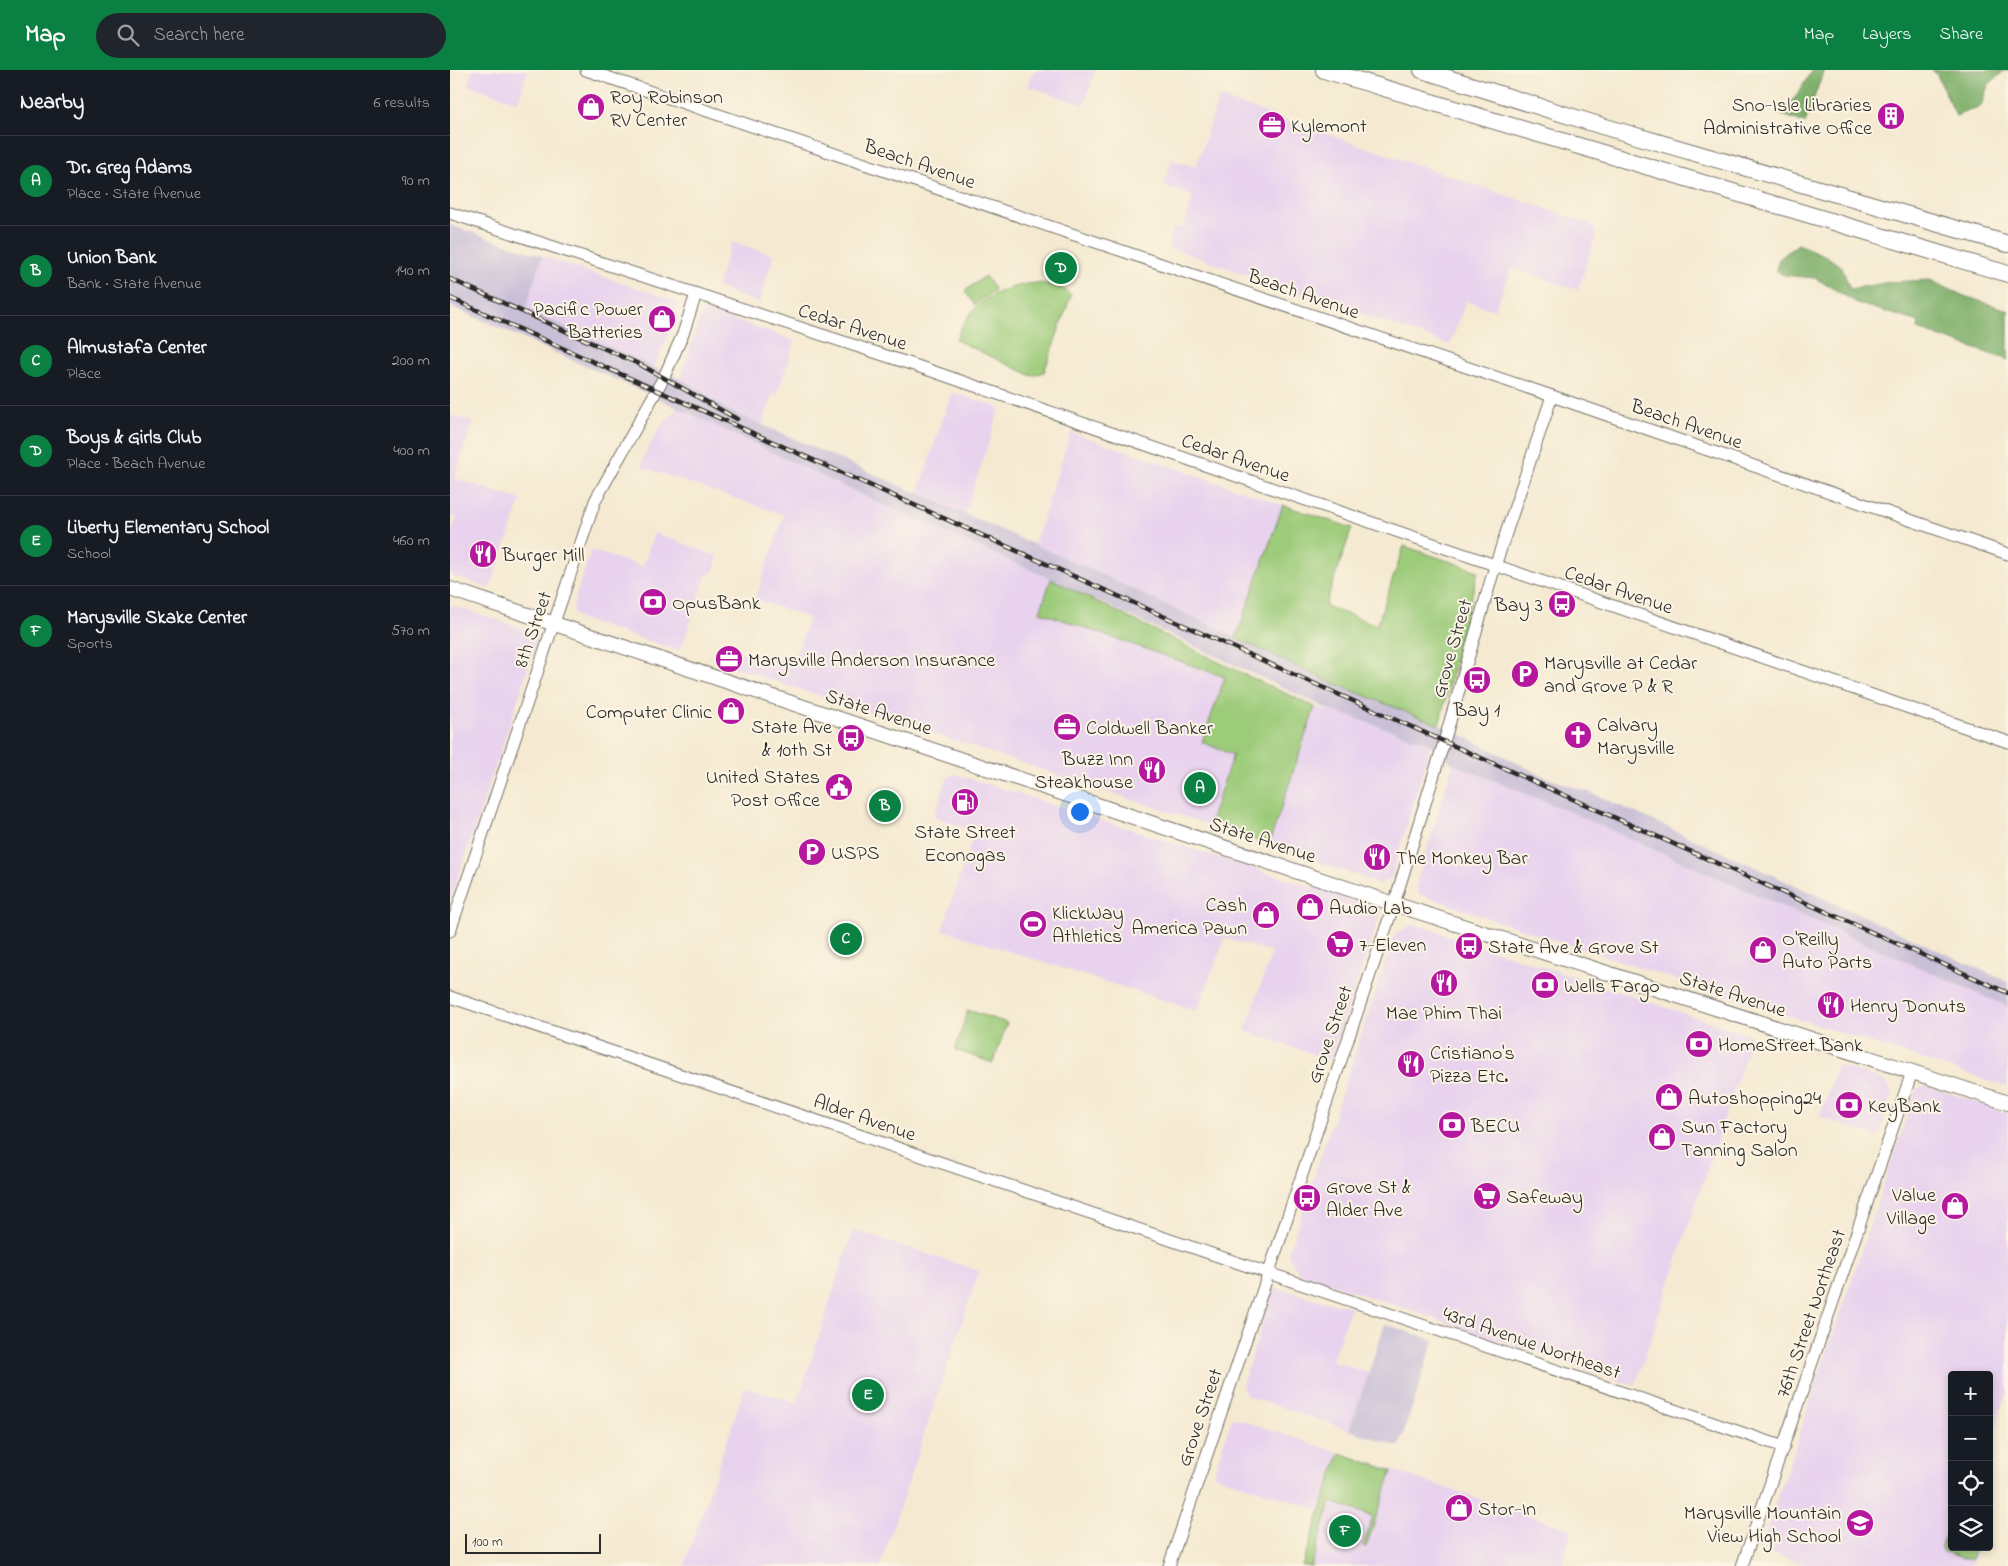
<!DOCTYPE html>
<html lang="en">
<head>
<meta charset="utf-8">
<style>
	:root { --surface:#171b24; --page:#20242c; --text:#f1f3f6; --muted:#9ea1a6; --line:#363941; --accent:#0b8043 }
	body { margin:0; font-family:"Indie Flower",sans-serif; background:var(--page); color:var(--text) }
	.controls { position:absolute; right:15px; bottom:15px; display:grid; overflow:hidden; border-radius:5px; box-shadow:0 2px 8px #0003 }
	.controls button { width:45px; height:45px; display:grid; place-items:center; padding:0; border:0; border-bottom:1px solid var(--line); background:var(--surface); color:var(--text); font:25px sans-serif }
	.scale { position:absolute; left:15px; bottom:12px; width:136px; box-sizing:border-box; padding-left:5px; border:2px solid #2b2b2b; border-top:0; font-size:14px; line-height:18px; white-space:nowrap; color:#2b2b2b; -webkit-text-stroke:4px #fcf5e5; paint-order:stroke }
	.you { position:absolute; left:629px; top:741px; width:18px; height:18px; margin:-12px; border:4px solid #fff; border-radius:50%; background:#1a73e8; box-shadow:0 0 0 8px #1a73e833 }
	.badge { display:grid; place-items:center; width:32px; height:32px; border-radius:50%; background:var(--accent); color:#fff; font-size:16px; font-weight:700 }
	.pin { position:absolute; translate:-50% -50%; border:2px solid #fff; box-shadow:0 1px 5px #0006 }
	.list { margin:0; padding:0; list-style:none }
	h2 { display:flex; justify-content:space-between; align-items:center; height:65px; margin:0; padding:0 20px; font-size:21px }
	h2 small { font-size:16px; font-weight:400; color:var(--muted) }
	.list li { display:grid; grid-template-columns:32px 1fr auto; gap:15px; align-items:center; box-sizing:border-box; height:90px; padding:0 20px; border-top:1px solid var(--line) }
	.list b { display:block; font-size:19px; white-space:nowrap }
	.list p { margin:0; font-size:16px; white-space:nowrap; color:var(--muted) }
	.list em { font-size:16px; font-style:normal; color:var(--muted) }
	.icon { flex:none; width:28px; height:28px; fill:none; stroke:currentColor; stroke-width:2; stroke-linecap:round; stroke-linejoin:round }
	.map { position:relative; flex:none; width:1558px; height:1496px; overflow:hidden }
	header { display:flex; align-items:center; gap:30px; box-sizing:border-box; height:70px; padding:0 25px; background:var(--accent); color:#fff }
	header strong { font-size:24px }
	nav { display:flex; gap:28px; margin-inline-start:auto; font-size:18px }
	.search { width:350px; height:45px; background:var(--page); display:flex; align-items:center; gap:12px; box-sizing:border-box; padding:0 18px; border-radius:28px; color:var(--muted); font-size:19px }
	main { display:flex }
	aside { flex:1; background:var(--surface) }
	.map>svg:first-child { display:block }
	.built { fill:#e8d2ee }
	.industrial { fill:#c9bfd7 }
	.green { fill:#9ccb79; stroke:#647b52 }
	.forest { fill:#7daf69; stroke:#546d4a }
	.lines { fill:none; stroke-linecap:round; stroke-linejoin:round }
	.minor-casing { stroke:#726e65; stroke-width:13 }
	.major-casing { stroke:#726e65; stroke-width:16 }
	.highway-casing { stroke:#726e65; stroke-width:18 }
	.minor { stroke:#fff; stroke-width:11 }
	.major { stroke:#fff; stroke-width:14 }
	.highway { stroke:#fff; stroke-width:16 }
	.rail-casing { stroke:#2b2b2b; stroke-width:4.5 }
	.rail { stroke:#fcf5e5; stroke-width:2.5; stroke-dasharray:8; stroke-linecap:butt }
	.labels { text-anchor:middle; stroke-width:4; stroke-linejoin:round; paint-order:stroke }
	.poi-label { font-size:20px; fill:#2b2b2b; stroke:#fcf5e5; text-anchor:start }
	.street-label { font-size:20px; fill:#2b2b2b; stroke:#fcf5e5 }
</style>
</head>
<body>
<header>
<strong>Map</strong>
<div class="search"><svg class="icon" aria-label="search" viewBox="0 0 24 24"><circle cx="10" cy="10" r="6"/><path d="M15 15l6 6"/></svg>Search here</div>
<nav><a>Map</a><a>Layers</a><a>Share</a></nav>
</header>
<main>
<aside>
<h2>Nearby<small>6 results</small></h2>
<ul class="list">
<li><span class="badge">A</span><div><b>Dr. Greg Adams</b><p>Place · State Avenue</p></div><em>90 m</em></li>
<li><span class="badge">B</span><div><b>Union Bank</b><p>Bank · State Avenue</p></div><em>140 m</em></li>
<li><span class="badge">C</span><div><b>Almustafa Center</b><p>Place</p></div><em>200 m</em></li>
<li><span class="badge">D</span><div><b>Boys &amp; Girls Club</b><p>Place · Beach Avenue</p></div><em>400 m</em></li>
<li><span class="badge">E</span><div><b>Liberty Elementary School</b><p>School</p></div><em>460 m</em></li>
<li><span class="badge">F</span><div><b>Marysville Skake Center</b><p>Sports</p></div><em>570 m</em></li>
</ul>
</aside>
<div class="map">
<svg width="1558" height="1496" viewBox="0 0 1558 1496">
	<rect width="100%" height="100%" fill="#fcf5e5"/>
	<filter id="ink" filterUnits="userSpaceOnUse"><feTurbulence type="fractalNoise" baseFrequency=".02" numOctaves="2"/><feDisplacementMap in="SourceGraphic" scale="10" xChannelSelector="R" yChannelSelector="G"/><feConvolveMatrix kernelMatrix="1 2 1 2 8 2 1 2 1" color-interpolation-filters="sRGB"/></filter>
	<filter id="wash" filterUnits="userSpaceOnUse"><feTurbulence type="fractalNoise" baseFrequency=".0096" numOctaves="4" result="noise"/><feDisplacementMap in="SourceGraphic" scale="20" xChannelSelector="R" yChannelSelector="G"/><feGaussianBlur stdDeviation="1.12" result="paint"/><feColorMatrix in="noise" values="0 0 0 0 0 0 0 0 0 0 0 0 0 0 0 0 0 1.4 0 .05"/><feComposite in="paint" operator="in"/></filter>
	<g filter="url(#wash)">
		<rect width="100%" height="100%" fill="#f5ead1"/>
		<!-- built -->
		<g class="built">
			<path d="M23,0H78L68,32L18,15Z"/>
			<path d="M584,0H645L634,35L578,16Z"/>
			<path d="M769,27L1140,154L1145,160L1146,166L1128,220L1062,198L1044,240L1016,231L1000,275L717,177L724,157L733,159L743,126L713,115L722,90L746,97Z"/>
			<path d="M282,172L324,185L309,233L266,217Z"/>
			<path d="M92,186L228,232L218,267L204,297L98,249L74,241Z"/>
			<path d="M253,239L345,271L327,325L323,324L312,355L276,339L230,309Z"/>
			<path d="M502,322L550,338L515,444L468,423Z"/>
			<path d="M228,337L425,431L601,509L590,542L775,607L752,671L783,684L759,755L282,597L287,581L298,585L303,582L343,594L359,548L305,529L334,445L192,397L193,388L211,356Z"/>
			<path d="M0,345L23,352L4,408L71,430L40,519L0,505V467L7,448L0,445Z"/>
			<path d="M621,362L833,435L786,568L584,475Z"/>
			<path d="M204,463L268,486L264,501L256,506L232,577L226,580L130,549L123,542L124,532L141,480L193,497Z"/>
			<path d="M0,535L90,564L0,831Z"/>
			<path d="M865,637L877,640L878,639L981,675L941,808L930,814L819,774Z"/>
			<path d="M1003,694L1120,742L1558,937V1017L1038,848L969,824L966,815Z"/>
			<path d="M505,704L932,839L880,990L795,961L822,882L775,868L747,941L492,860L525,761L484,747L497,708Z"/>
			<path d="M964,854L1302,966L1185,1316L848,1203L838,1184L945,863Z"/>
			<path d="M1387,995L1436,1011L1442,1024L1428,1067L1370,1047Z"/>
			<path d="M1475,1015L1558,1043V1321L1539,1377V1305H1502V1477H1527L1521,1496H1359L1310,1479L1466,1019Z"/>
			<path d="M403,1160L529,1201L430,1496H234L295,1317L347,1333Z"/>
			<path d="M827,1218L883,1234L901,1236L882,1291L918,1303L899,1360L797,1326L794,1321L792,1315L824,1220Z"/>
			<path d="M782,1348H785L1123,1460L1111,1496H852L870,1440L763,1405Z"/>
		</g>
		<!-- industrial -->
		<g class="industrial">
			<path d="M0,155L92,186L75,241L98,249L239,313L276,339L642,500L876,610L1004,661L1097,708L1142,723L1558,912V937L1120,742L1003,694L980,674L878,639L601,509L425,431L203,326L0,236Z"/>
			<path d="M935,1254L984,1270L949,1377L899,1360Z"/>
		</g>
		<!-- green -->
		<g class="green">
			<path d="M535,206L545,220L525,235L515,221Z"/>
			<path d="M587,213C600,214 612,216 621,225L594,302L582,306L506,270C519,232 550,216 587,213Z"/>
			<path d="M833,435L902,458L875,536L927,555L954,476L1028,501L989,655L876,610L786,568Z"/>
			<path d="M601,509L779,597L865,637L819,774L759,755L783,685L752,672L775,607L590,542Z"/>
			<path d="M518,940L557,953L543,993L505,980Z"/>
			<path d="M890,1383L942,1401L916,1477L913,1476L923,1446L881,1432L861,1496H852Z"/>
			<path d="M1498,1465L1502,1467V1477H1526L1520,1490L1492,1481L1491,1478L1494,1467Z"/>
		</g>
		<!-- forest -->
		<g class="forest">
			<path d="M1362,0H1374L1355,53L1327,43L1346,27Z"/>
			<path d="M1482,0H1558V1H1554L1538,15L1531,36L1506,46L1487,5Z"/>
			<path d="M1348,174L1376,186L1392,197L1400,219L1440,212L1480,210L1514,226L1558,240V290L1468,259L1469,252L1409,234L1365,208L1333,205L1326,200L1329,189Z"/>
		</g>
	</g>
	<g filter="url(#ink)">
		<g class="lines">
			<defs>
				<g id="minor">
					<path d="M136,0L1102,326L1558,484"/>
					<path d="M0,143L470,297L1558,672"/>
					<path d="M0,861L145,431L214,307L233,264L246,224"/>
					<path d="M0,927L1334,1377"/>
					<path d="M719,1496L944,834L994,672L1045,496L1102,326"/>
					<path d="M1292,1496L1462,1002"/>
				</g>
				<path id="major" d="M0,519L932,830L1558,1033"/>
				<g id="highway">
					<path d="M874,0L1558,204"/>
					<path d="M972,0L1152,56L1558,174"/>
				</g>
			</defs>
			<!-- minor casing -->
			<use href="#minor" class="minor-casing"/>
			<!-- major casing -->
			<use href="#major" class="major-casing"/>
			<!-- highway casing -->
			<use href="#highway" class="highway-casing"/>
			<!-- minor -->
			<use href="#minor" class="minor"/>
			<!-- major -->
			<use href="#major" class="major"/>
			<!-- highway -->
			<use href="#highway" class="highway"/>
			<defs>
				<g id="rail">
					<path d="M0,209L191,295L287,349"/>
					<path d="M0,228L1558,923"/>
				</g>
			</defs>
			<!-- rail casing -->
			<use href="#rail" class="rail-casing"/>
			<!-- rail -->
			<use href="#rail" class="rail"/>
		</g>
	</g>
	<!-- icons -->
	<defs>
		<symbol id="shop-disc" viewBox="-11 -11 22 22"><circle r="9.5" fill="#b5179e" stroke="#fcf5e5"/><path d="M-5-2.5h2.3a2.7 3.5 0 0 1 5.4 0H5L5.5 6h-11ZM-1.5-2.5h3a1.5 2.3 0 0 0-3 0Z" fill="#fff"/></symbol>
		<symbol id="building-disc" viewBox="-11 -11 22 22"><circle r="9.5" fill="#b5179e" stroke="#fcf5e5"/><path d="M-4-6H4V6H1V3H-1V6H-4ZM-2.5-4.3h1.7v1.8h-1.7ZM.8-4.3h1.7v1.8H.8ZM-2.5-1h1.7V.8h-1.7ZM.8-1h1.7V.8H.8Z" fill="#fff"/></symbol>
		<symbol id="office-disc" viewBox="-11 -11 22 22"><circle r="9.5" fill="#b5179e" stroke="#fcf5e5"/><path d="M-6-3h4V-5.5h4V-3h4V5H-6ZM-1-4.5V-3h2v-1.5ZM-6 0V1H6V0Z" fill="#fff"/></symbol>
		<symbol id="restaurant-disc" viewBox="-11 -11 22 22"><circle r="9.5" fill="#b5179e" stroke="#fcf5e5"/><path d="M-5-6h1v4h1v-4h1v4h1v-4h1v5L-1.5 .5V6h-2V.5L-5-1ZM5-6V6H3V1.5H1.5Q1.5-4 5-6Z" fill="#fff"/></symbol>
		<symbol id="bank-disc" viewBox="-11 -11 22 22"><circle r="9.5" fill="#b5179e" stroke="#fcf5e5"/><path d="M-6-4H6V4H-6ZM0-2.3a2.3 2.3 0 1 0 0 4.6a2.3 2.3 0 1 0 0-4.6Z" fill="#fff"/></symbol>
		<symbol id="bus-disc" viewBox="-11 -11 22 22"><circle r="9.5" fill="#b5179e" stroke="#fcf5e5"/><path d="M-5-6H5V4H4V6H2V4H-2V6H-4V4H-5ZM-3.5-4V0h7V-4ZM-3.5 1.2v1.5H-2V1.2ZM2 1.2v1.5H3.5V1.2Z" fill="#fff"/></symbol>
		<symbol id="parking-disc" viewBox="-11 -11 22 22"><circle r="9.5" fill="#b5179e" stroke="#fcf5e5"/><path d="M-3.5-5.5H1a3.5 3.5 0 0 1 0 7H-1V5.5H-3.5ZM-1-3.4V-.6H.8a1.4 1.4 0 0 0 0-2.8Z" fill="#fff"/></symbol>
		<symbol id="church-disc" viewBox="-11 -11 22 22"><circle r="9.5" fill="#b5179e" stroke="#fcf5e5"/><path d="M-1.2-6h2.4v3.5h3.3v2.4h-3.3V6h-2.4V-.1h-3.3v-2.4h3.3Z" fill="#fff"/></symbol>
		<symbol id="civic-disc" viewBox="-11 -11 22 22"><circle r="9.5" fill="#b5179e" stroke="#fcf5e5"/><path d="M-.6-6.5H3V-4.5H.6V-3L4-1V1h2V6H-6V1h2V-1L-.6-3ZM-1.2 2.5V6h2.4V2.5Z" fill="#fff"/></symbol>
		<symbol id="fuel-disc" viewBox="-11 -11 22 22"><circle r="9.5" fill="#b5179e" stroke="#fcf5e5"/><path d="M-5.5-6h7V0h2V4h1.3V-2.5L3-4.5l.8-.8L6-3V5H2.5V1h-1V6h-7ZM-4.2-4.7v3.2H.2V-4.7Z" fill="#fff"/></symbol>
		<symbol id="stadium-disc" viewBox="-11 -11 22 22"><circle r="9.5" fill="#b5179e" stroke="#fcf5e5"/><path d="M0-5a6.5 5 0 1 0 0 10a6.5 5 0 1 0 0-10ZM-3.5-1.8h7v3.6h-7Z" fill="#fff"/></symbol>
		<symbol id="supermarket-disc" viewBox="-11 -11 22 22"><circle r="9.5" fill="#b5179e" stroke="#fcf5e5"/><path d="M-6-5.5h2.5l.6 2H6L4.5 2H-2.5L-4.4-4H-6ZM-1.5 3.2a1.3 1.3 0 1 0 .1 0ZM3 3.2a1.3 1.3 0 1 0 .1 0Z" fill="#fff"/></symbol>
		<symbol id="school-disc" viewBox="-11 -11 22 22"><circle r="9.5" fill="#b5179e" stroke="#fcf5e5"/><path d="M0-5L7-2L0 1L-7-2ZM-4 1L0 2.5L4 1V4Q0 6-4 4Z" fill="#fff"/></symbol>
	</defs>
	<g fill-rule="evenodd">
		<use href="#shop-disc" x="125" y="21" width="32" height="32"/>
		<use href="#building-disc" x="1425" y="30" width="32" height="32"/>
		<use href="#office-disc" x="806" y="39" width="32" height="32"/>
		<use href="#shop-disc" x="196" y="233" width="32" height="32"/>
		<use href="#restaurant-disc" x="17" y="468" width="32" height="32"/>
		<use href="#bank-disc" x="187" y="516" width="32" height="32"/>
		<use href="#bus-disc" x="1096" y="518" width="32" height="32"/>
		<use href="#office-disc" x="263" y="573" width="32" height="32"/>
		<use href="#parking-disc" x="1059" y="588" width="32" height="32"/>
		<use href="#bus-disc" x="1011" y="594" width="32" height="32"/>
		<use href="#shop-disc" x="265" y="625" width="32" height="32"/>
		<use href="#office-disc" x="601" y="641" width="32" height="32"/>
		<use href="#church-disc" x="1112" y="649" width="32" height="32"/>
		<use href="#bus-disc" x="385" y="652" width="32" height="32"/>
		<use href="#restaurant-disc" x="686" y="684" width="32" height="32"/>
		<use href="#civic-disc" x="373" y="701" width="32" height="32"/>
		<use href="#fuel-disc" x="499" y="716" width="32" height="32"/>
		<use href="#parking-disc" x="346" y="766" width="32" height="32"/>
		<use href="#restaurant-disc" x="911" y="771" width="32" height="32"/>
		<use href="#shop-disc" x="844" y="821" width="32" height="32"/>
		<use href="#shop-disc" x="800" y="829" width="32" height="32"/>
		<use href="#stadium-disc" x="567" y="838" width="32" height="32"/>
		<use href="#supermarket-disc" x="874" y="858" width="32" height="32"/>
		<use href="#bus-disc" x="1003" y="860" width="32" height="32"/>
		<use href="#shop-disc" x="1297" y="864" width="32" height="32"/>
		<use href="#restaurant-disc" x="978" y="897" width="32" height="32"/>
		<use href="#bank-disc" x="1079" y="899" width="32" height="32"/>
		<use href="#restaurant-disc" x="1365" y="919" width="32" height="32"/>
		<use href="#bank-disc" x="1233" y="958" width="32" height="32"/>
		<use href="#restaurant-disc" x="945" y="978" width="32" height="32"/>
		<use href="#shop-disc" x="1203" y="1011" width="32" height="32"/>
		<use href="#bank-disc" x="1383" y="1019" width="32" height="32"/>
		<use href="#bank-disc" x="986" y="1039" width="32" height="32"/>
		<use href="#shop-disc" x="1196" y="1051" width="32" height="32"/>
		<use href="#supermarket-disc" x="1021" y="1110" width="32" height="32"/>
		<use href="#bus-disc" x="841" y="1112" width="32" height="32"/>
		<use href="#shop-disc" x="1489" y="1120" width="32" height="32"/>
		<use href="#shop-disc" x="993" y="1422" width="32" height="32"/>
		<use href="#school-disc" x="1394" y="1437" width="32" height="32"/>
	</g>
	<g class="labels">
		<!-- poi labels -->
		<g class="poi-label">
			<text x="160" y="33">Roy Robinson<tspan x="160" dy="23">RV Center</tspan></text>
			<text x="1422" y="41" text-anchor="end">Sno-Isle Libraries<tspan x="1422" dy="23">Administrative Office</tspan></text>
			<text x="841" y="62">Kylemont</text>
			<text x="193" y="245" text-anchor="end">Pacific Power<tspan x="193" dy="23">Batteries</tspan></text>
			<text x="52" y="491">Burger Mill</text>
			<text x="222" y="539">OpusBank</text>
			<text x="1093" y="541" text-anchor="end">Bay 3</text>
			<text x="298" y="596">Marysville Anderson Insurance</text>
			<text x="1094" y="599">Marysville at Cedar<tspan x="1094" dy="23">and Grove P &amp; R</tspan></text>
			<text x="1027" y="646" text-anchor="middle">Bay 1</text>
			<text x="262" y="648" text-anchor="end">Computer Clinic</text>
			<text x="1147" y="661">Calvary<tspan x="1147" dy="23">Marysville</tspan></text>
			<text x="382" y="663" text-anchor="end">State Ave<tspan x="382" dy="23">&amp; 10th St</tspan></text>
			<text x="636" y="664">Coldwell Banker</text>
			<text x="683" y="695" text-anchor="end">Buzz Inn<tspan x="683" dy="23">Steakhouse</tspan></text>
			<text x="370" y="713" text-anchor="end">United States<tspan x="370" dy="23">Post Office</tspan></text>
			<text x="515" y="768" text-anchor="middle">State Street<tspan x="515" dy="23">Econogas</tspan></text>
			<text x="381" y="789">USPS</text>
			<text x="946" y="794">The Monkey Bar</text>
			<text x="797" y="841" text-anchor="end">Cash<tspan x="797" dy="23">America Pawn</tspan></text>
			<text x="879" y="844">Audio Lab</text>
			<text x="602" y="849">KlickWay<tspan x="602" dy="23">Athletics</tspan></text>
			<text x="1332" y="875">O'Reilly<tspan x="1332" dy="23">Auto Parts</tspan></text>
			<text x="909" y="881">7-Eleven</text>
			<text x="1038" y="883">State Ave &amp; Grove St</text>
			<text x="1114" y="922">Wells Fargo</text>
			<text x="1400" y="942">Henry Donuts</text>
			<text x="994" y="949" text-anchor="middle">Mae Phim Thai</text>
			<text x="1268" y="981">HomeStreet Bank</text>
			<text x="980" y="989">Cristiano's<tspan x="980" dy="23">Pizza Etc.</tspan></text>
			<text x="1238" y="1034">Autoshopping24</text>
			<text x="1418" y="1042">KeyBank</text>
			<text x="1021" y="1062">BECU</text>
			<text x="1231" y="1063">Sun Factory<tspan x="1231" dy="23">Tanning Salon</tspan></text>
			<text x="876" y="1123">Grove St &amp;<tspan x="876" dy="23">Alder Ave</tspan></text>
			<text x="1486" y="1131" text-anchor="end">Value<tspan x="1486" dy="23">Village</tspan></text>
			<text x="1056" y="1133">Safeway</text>
			<text x="1028" y="1445">Stor-In</text>
			<text x="1391" y="1449" text-anchor="end">Marysville Mountain<tspan x="1391" dy="23">View High School</tspan></text>
		</g>
		<!-- street labels -->
		<g class="street-label">
			<text transform="translate(470 93) rotate(19)" y="7">Beach Avenue</text>
			<text transform="translate(854 223) rotate(19)" y="7">Beach Avenue</text>
			<text transform="translate(403 256) rotate(18)" y="7">Cedar Avenue</text>
			<text transform="translate(1237 353) rotate(19)" y="7">Beach Avenue</text>
			<text transform="translate(786 387) rotate(19)" y="7">Cedar Avenue</text>
			<text transform="translate(1169 519) rotate(19)" y="7">Cedar Avenue</text>
			<text transform="translate(82 559) rotate(-71)" y="7">8th Street</text>
			<text transform="translate(1001 578) rotate(-74)" y="7">Grove Street</text>
			<text transform="translate(429 641) rotate(18)" y="7">State Avenue</text>
			<text transform="translate(813 769) rotate(18)" y="7">State Avenue</text>
			<text transform="translate(1283 923) rotate(18)" y="7">State Avenue</text>
			<text transform="translate(879 964) rotate(-71)" y="7">Grove Street</text>
			<text transform="translate(415 1047) rotate(19)" y="7">Alder Avenue</text>
			<text transform="translate(1360 1243) rotate(-71)" y="7">76th Street Northeast</text>
			<text transform="translate(1082 1272) rotate(19)" y="7">43rd Avenue Northeast</text>
			<text transform="translate(749 1347) rotate(-71)" y="7">Grove Street</text>
		</g>
	</g>
</svg>
<div class="controls">
<button>+</button>
<button>−</button>
<button><svg class="icon" aria-label="locate" viewBox="0 0 24 24"><circle cx="12" cy="12" r="6"/><path d="M12 2v4M12 18v4M2 12h4M18 12h4"/></svg></button>
<button><svg class="icon" aria-label="layers" viewBox="0 0 24 24"><path d="M12 4l9 5-9 5-9-5zM3 14l9 5 9-5"/></svg></button>
</div>
<div class="scale">100 m</div>
<div class="you"></div>
<div class="pin badge" style="left:750px;top:718px">A</div>
<div class="pin badge" style="left:435px;top:736px">B</div>
<div class="pin badge" style="left:396px;top:869px">C</div>
<div class="pin badge" style="left:611px;top:198px">D</div>
<div class="pin badge" style="left:418px;top:1325px">E</div>
<div class="pin badge" style="left:895px;top:1461px">F</div>
</div>
</main>
</body>
</html>
